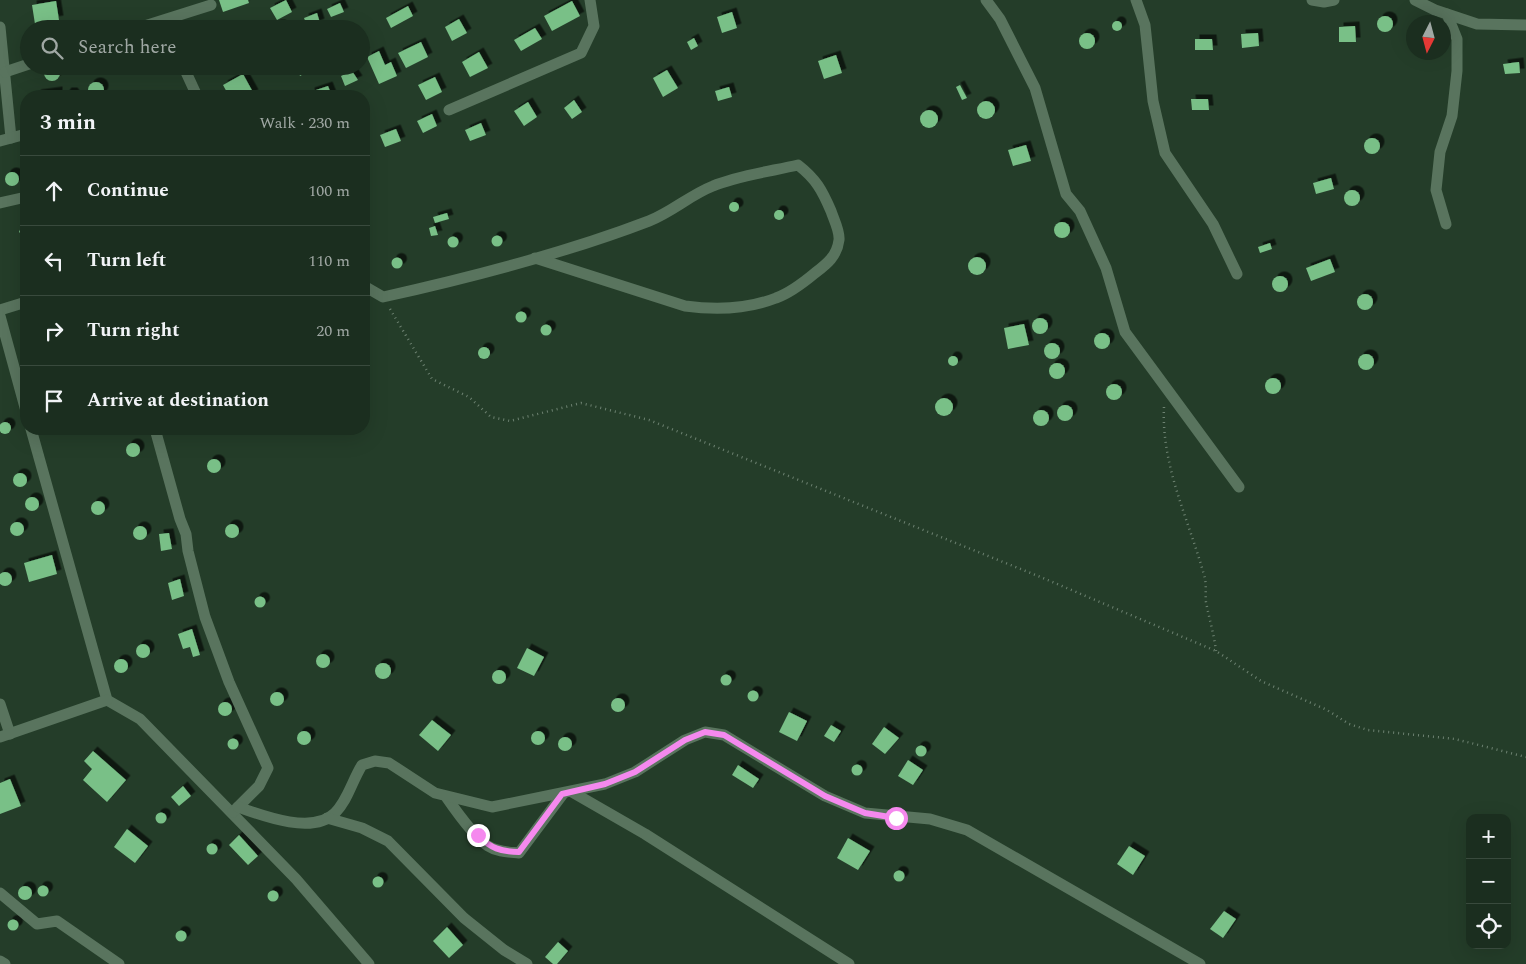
<!DOCTYPE html>
<html lang="en">
<head>
<meta charset="utf-8">
<style>
	:root { --surface:#1b2e1f; --page:#283a2c; --text:#f1f3f6; --muted:#a0a8a4; --line:#394a3d }
	body { margin:0; font-family:Spectral,serif; background:var(--page); color:var(--text) }
	.controls { position:absolute; right:15px; bottom:15px; display:grid; overflow:hidden; border-radius:10px; box-shadow:0 5px 20px #0002 }
	.controls button { width:45px; height:45px; display:grid; place-items:center; padding:0; border:0; border-bottom:1px solid var(--line); background:var(--surface); color:var(--text); font:25px sans-serif }
	.compass { position:absolute; left:1406px; top:15px; width:45px; height:45px; border-radius:50%; background:var(--surface); box-shadow:0 5px 20px #0002; rotate:186deg }
	.stop { position:absolute; width:15px; height:15px; margin:-11px; border:4px solid #f589ee; border-radius:50%; background:#fff }
	.stop.end { background:#f589ee; border-color:#fff; box-shadow:0 1px 5px #0008 }
	.list { margin:0; padding:0; list-style:none }
	h2 { display:flex; justify-content:space-between; align-items:center; height:65px; margin:0; padding:0 20px; font-size:21px }
	h2 small { font-size:16px; font-weight:400; color:var(--muted) }
	.list li { display:grid; grid-template-columns:32px 1fr auto; gap:15px; align-items:center; box-sizing:border-box; height:70px; padding:0 20px; border-top:1px solid var(--line) }
	.list b { display:block; font-size:19px; white-space:nowrap }
	.list em { font-size:16px; font-style:normal; color:var(--muted) }
	.icon { flex:none; width:28px; height:28px; fill:none; stroke:currentColor; stroke-width:2; stroke-linecap:round; stroke-linejoin:round }
	.map { position:relative; flex:none; width:1526px; height:964px; overflow:hidden }
	.search { position:absolute; background:var(--surface); box-shadow:0 5px 20px #0002; left:20px; top:20px; width:350px; height:55px; display:flex; align-items:center; gap:12px; box-sizing:border-box; padding:0 18px; border-radius:28px; color:var(--muted); font-size:19px }
	.panel { position:absolute; background:var(--surface); box-shadow:0 5px 20px #0002; left:20px; top:90px; width:350px; height:345px; border-radius:20px }
	.map>svg:first-child { display:block }
	.building { fill:#79c087; filter:url(#shadow) }
	.lines { fill:none; stroke-linecap:round; stroke-linejoin:round }
	.path { stroke:#6d8271; stroke-width:2.5; stroke-dasharray:1 4; stroke-linecap:butt }
	.minor { stroke:#59745e; stroke-width:11 }
	.route { stroke:#f589ee; stroke-width:6 }
</style>
</head>
<body>
<div class="map">
<svg width="1526" height="964" viewBox="0 0 1526 964">
	<defs>
		<filter id="shadow"><feDropShadow dx="4.5" dy="-4.5" stdDeviation="0" flood-color="#0009"/></filter>
	</defs>
	<rect width="100%" height="100%" fill="#243d29"/>
	<!-- building -->
	<g class="building">
		<path d="M219,0H248L249,3L223,12Z"/>
		<path d="M286,0L292,12L277,20L270,8Z"/>
		<path d="M56,1L59,20L35,24L32,5Z"/>
		<path d="M572,1L580,16L552,31L544,16Z"/>
		<path d="M340,3L344,12L331,17L327,9Z"/>
		<path d="M408,6L413,16L391,28L386,18Z"/>
		<path d="M732,12L737,28L722,33L717,17Z"/>
		<path d="M317,13L320,23L308,28L304,18Z"/>
		<circle cx="1385" cy="24" r="8"/>
		<path d="M459,19L467,33L452,41L445,27Z"/>
		<circle cx="1117" cy="26" r="5"/>
		<path d="M276,24H281L285,29H271Z"/>
		<path d="M1355,26L1356,42H1339V27Z"/>
		<path d="M535,28L542,39L521,51L514,40Z"/>
		<path d="M1258,33L1259,46L1242,48L1241,34Z"/>
		<circle cx="1087" cy="41" r="8"/>
		<path d="M694,38L698,46L691,50L687,42Z"/>
		<path d="M1195,39H1212L1213,50H1195Z"/>
		<path d="M421,42L428,57L406,68L398,53Z"/>
		<path d="M379,51L385,65L391,62L397,76L379,84L367,57Z"/>
		<path d="M479,52L488,68L470,77L462,62Z"/>
		<path d="M836,55L842,73L824,79L818,61Z"/>
		<path d="M1519,62L1520,73L1505,74L1503,64Z"/>
		<circle cx="52" cy="73" r="8"/>
		<path d="M94,66H105L99,71Z"/>
		<path d="M296,66H319L300,76Z"/>
		<path d="M667,70L678,88L663,97L653,78Z"/>
		<path d="M352,71L358,80L345,86L341,76Z"/>
		<path d="M243,74L254,94L250,96H229L223,85Z"/>
		<path d="M435,77L442,92L426,100L418,85Z"/>
		<circle cx="96" cy="90" r="8"/>
		<path d="M960,85L967,98L962,100L956,87Z"/>
		<path d="M328,86L332,96H311L310,92Z"/>
		<path d="M729,87L732,97L718,101L715,91Z"/>
		<path d="M58,91V96H37L36,94Z"/>
		<path d="M67,92H73L76,96H64Z"/>
		<path d="M1191,99H1208L1209,110H1192Z"/>
		<path d="M574,100L582,112L572,119L564,108Z"/>
		<circle cx="986" cy="110" r="9"/>
		<path d="M528,102L537,117L524,126L514,111Z"/>
		<circle cx="929" cy="119" r="9"/>
		<path d="M432,114L437,126L423,133L417,121Z"/>
		<path d="M481,123L486,135L470,141L465,130Z"/>
		<path d="M396,129L401,141L385,147L380,135Z"/>
		<circle cx="1372" cy="146" r="8"/>
		<path d="M1026,145L1031,161L1013,166L1008,150Z"/>
		<circle cx="12" cy="179" r="7"/>
		<path d="M1331,178L1334,189L1316,194L1313,183Z"/>
		<circle cx="1352" cy="198" r="8"/>
		<circle cx="734" cy="207" r="5"/>
		<circle cx="779" cy="215" r="5"/>
		<path d="M447,213L449,219L435,223L433,217Z"/>
		<circle cx="1062" cy="230" r="8"/>
		<path d="M26,224V238L19,232L22,225Z"/>
		<path d="M435,226L438,235L431,236L429,228Z"/>
		<circle cx="497" cy="241" r="5.5"/>
		<circle cx="453" cy="242" r="5.5"/>
		<path d="M1270,243L1272,249L1260,253L1258,247Z"/>
		<circle cx="977" cy="266" r="9"/>
		<circle cx="397" cy="263" r="5.5"/>
		<path d="M1330,259L1335,272L1311,281L1306,268Z"/>
		<circle cx="1280" cy="284" r="8"/>
		<circle cx="1365" cy="302" r="8"/>
		<circle cx="521" cy="317" r="5.5"/>
		<circle cx="1040" cy="326" r="8"/>
		<path d="M1024,324L1029,345L1008,349L1004,328Z"/>
		<circle cx="546" cy="330" r="5.5"/>
		<circle cx="1102" cy="341" r="8"/>
		<circle cx="1052" cy="351" r="8"/>
		<circle cx="484" cy="353" r="6"/>
		<circle cx="1366" cy="362" r="8"/>
		<circle cx="953" cy="361" r="5"/>
		<circle cx="1057" cy="371" r="8"/>
		<circle cx="1273" cy="386" r="8"/>
		<circle cx="1114" cy="392" r="8"/>
		<circle cx="944" cy="407" r="9"/>
		<circle cx="1065" cy="413" r="8"/>
		<circle cx="1041" cy="418" r="8"/>
		<circle cx="5" cy="428" r="6"/>
		<circle cx="133" cy="450" r="7"/>
		<circle cx="214" cy="466" r="7"/>
		<circle cx="20" cy="480" r="7"/>
		<circle cx="32" cy="504" r="7"/>
		<circle cx="98" cy="508" r="7"/>
		<circle cx="17" cy="529" r="7"/>
		<circle cx="232" cy="531" r="7"/>
		<circle cx="140" cy="533" r="7"/>
		<path d="M169,533L172,549L161,551L159,534Z"/>
		<path d="M52,555L57,574L29,582L24,563Z"/>
		<circle cx="5" cy="579" r="7"/>
		<path d="M180,579L184,596L172,600L168,583Z"/>
		<circle cx="260" cy="602" r="5.5"/>
		<path d="M192,629L200,655L193,657L190,647L183,649L178,634Z"/>
		<circle cx="143" cy="651" r="7"/>
		<path d="M527,648L544,657L534,676L517,668Z"/>
		<circle cx="323" cy="661" r="7"/>
		<circle cx="121" cy="666" r="7"/>
		<circle cx="383" cy="671" r="8"/>
		<circle cx="499" cy="677" r="7"/>
		<circle cx="726" cy="680" r="5.5"/>
		<circle cx="753" cy="696" r="5.5"/>
		<circle cx="277" cy="699" r="7"/>
		<circle cx="618" cy="705" r="7"/>
		<circle cx="225" cy="709" r="7"/>
		<path d="M789,712L807,721L797,741L779,732Z"/>
		<path d="M432,720L451,735L438,751L419,735Z"/>
		<path d="M831,725L841,731L834,742L824,736Z"/>
		<path d="M884,727L899,738L885,754L872,744Z"/>
		<circle cx="304" cy="738" r="7"/>
		<circle cx="538" cy="738" r="7"/>
		<circle cx="565" cy="744" r="7"/>
		<circle cx="233" cy="744" r="5.5"/>
		<circle cx="921" cy="751" r="5.5"/>
		<path d="M93,751L126,780L107,802L83,780L92,769L84,761Z"/>
		<path d="M908,760L923,770L913,785L898,776Z"/>
		<circle cx="857" cy="770" r="5.5"/>
		<path d="M738,765L759,779L753,788L732,775Z"/>
		<path d="M10,779L21,806L0,814V783Z"/>
		<path d="M183,786L191,796L179,806L171,797Z"/>
		<circle cx="161" cy="818" r="5.5"/>
		<path d="M127,829L148,846L135,863L114,847Z"/>
		<path d="M239,835L258,856L248,865L229,845Z"/>
		<path d="M848,838L870,851L858,870L837,858Z"/>
		<circle cx="212" cy="849" r="5.5"/>
		<path d="M1129,846L1145,856L1133,875L1117,864Z"/>
		<circle cx="899" cy="876" r="5.5"/>
		<circle cx="378" cy="882" r="5.5"/>
		<circle cx="43" cy="891" r="5.5"/>
		<circle cx="25" cy="893" r="7"/>
		<circle cx="273" cy="896" r="5.5"/>
		<path d="M1224,911L1236,919L1223,938L1210,929Z"/>
		<circle cx="13" cy="925" r="5.5"/>
		<path d="M447,927L463,945L449,958L433,941Z"/>
		<circle cx="181" cy="936" r="5.5"/>
		<path d="M558,942L568,951L557,964H553L545,957Z"/>
	</g>
	<g class="lines">
		<!-- path -->
		<g class="path">
			<path d="M390,309L432,379L469,397L491,417L510,421L581,403L649,420L1043,578L1216,651L1261,681L1327,710L1349,724L1368,730L1455,739L1526,757"/>
			<path d="M1164,407C1161,466 1189,520 1204,575C1207,584 1205,593 1206,602C1209,618 1214,634 1216,651"/>
		</g>
		<!-- minor -->
		<g class="minor">
			<path d="M986,0L1000,19L1035,88L1066,194L1080,211L1106,268L1125,332L1239,487"/>
			<path d="M1136,0L1145,25L1153,101L1165,153L1213,224L1237,274"/>
			<path d="M1312,0L1324,2L1334,0"/>
			<path d="M1415,0L1435,10L1477,24L1526,25"/>
			<path d="M0,27L11,138"/>
			<path d="M135,29L211,5"/>
			<path d="M180,66L185,70L197,96"/>
			<path d="M5,72L29,64"/>
			<path d="M449,110L581,53L594,26L590,0"/>
			<path d="M0,141L26,134"/>
			<path d="M0,203L26,197"/>
			<path d="M1446,224L1436,190L1440,152L1452,116L1457,71V39L1447,14"/>
			<path d="M364,286L383,297C473,277 563,254 649,221C672,212 690,195 713,186C736,176 772,171 798,165C816,179 822,190 831,211C834,220 840,231 839,240C837,256 827,264 815,273C803,283 790,293 776,298C748,309 714,310 685,306L535,258"/>
			<path d="M0,310L26,302"/>
			<path d="M0,316L26,411"/>
			<path d="M31,429L107,700L140,719L296,879L369,964"/>
			<path d="M155,429L180,519L186,534L188,551L205,617L229,682L268,768L259,786L233,812"/>
			<path d="M0,704L10,734"/>
			<path d="M0,737L107,700"/>
			<path d="M572,792L645,834L849,964"/>
			<path d="M447,798C456,811 475,837 488,846C497,852 509,852 519,853L563,794"/>
			<path d="M238,807C263,816 313,835 335,813C348,800 352,781 362,765L375,761L389,763L435,793L492,807L605,784L635,772L685,740L705,732L724,735L825,796L865,813L930,819L967,830L1200,964"/>
			<path d="M327,818L362,828L388,841L464,918L504,950L527,964"/>
			<path d="M0,893L37,924L57,921L119,964"/>
			<path d="M0,961L5,964"/>
		</g>
	</g>
	<g class="lines">
		<!-- route -->
		<path class="route" d="M478,835C490,848 501,852 519,852L562,794L605,784L635,772L685,740L705,732L724,735L825,796L865,813L896,818"/>
	</g>
</svg>
<div class="controls">
<button>+</button>
<button>−</button>
<button><svg class="icon" aria-label="locate" viewBox="0 0 24 24"><circle cx="12" cy="12" r="6"/><path d="M12 2v4M12 18v4M2 12h4M18 12h4"/></svg></button>
</div>
<svg class="compass" viewBox="-18 -18 36 36"><path d="M0-13l5 13h-10z" fill="#e53935"/><path d="M0 13l5-13h-10z" fill="#a0a8a4"/></svg>
<div class="stop" style="left:896px;top:818px"></div>
<div class="stop end" style="left:478px;top:835px"></div>
<div class="search"><svg class="icon" aria-label="search" viewBox="0 0 24 24"><circle cx="10" cy="10" r="6"/><path d="M15 15l6 6"/></svg>Search here</div>
<section class="panel">
<h2>3 min<small>Walk · 230 m</small></h2>
<ul class="list">
<li><svg class="icon" aria-label="ahead" viewBox="0 0 24 24"><path d="M12 20V5M6 11l6-6 6 6"/></svg><div><b>Continue</b></div><em>100 m</em></li>
<li><svg class="icon" aria-label="left" viewBox="0 0 24 24"><path d="M17 20v-9H6M10 6l-5 5 5 5"/></svg><div><b>Turn left</b></div><em>110 m</em></li>
<li><svg class="icon" aria-label="right" viewBox="0 0 24 24"><path d="M7 20v-9h11M14 6l5 5-5 5"/></svg><div><b>Turn right</b></div><em>20 m</em></li>
<li><svg class="icon" aria-label="arrive" viewBox="0 0 24 24"><path d="M6 21V4h12l-3 4 3 4H6"/></svg><div><b>Arrive at destination</b></div></li>
</ul>
</section>
</div>
</body>
</html>
